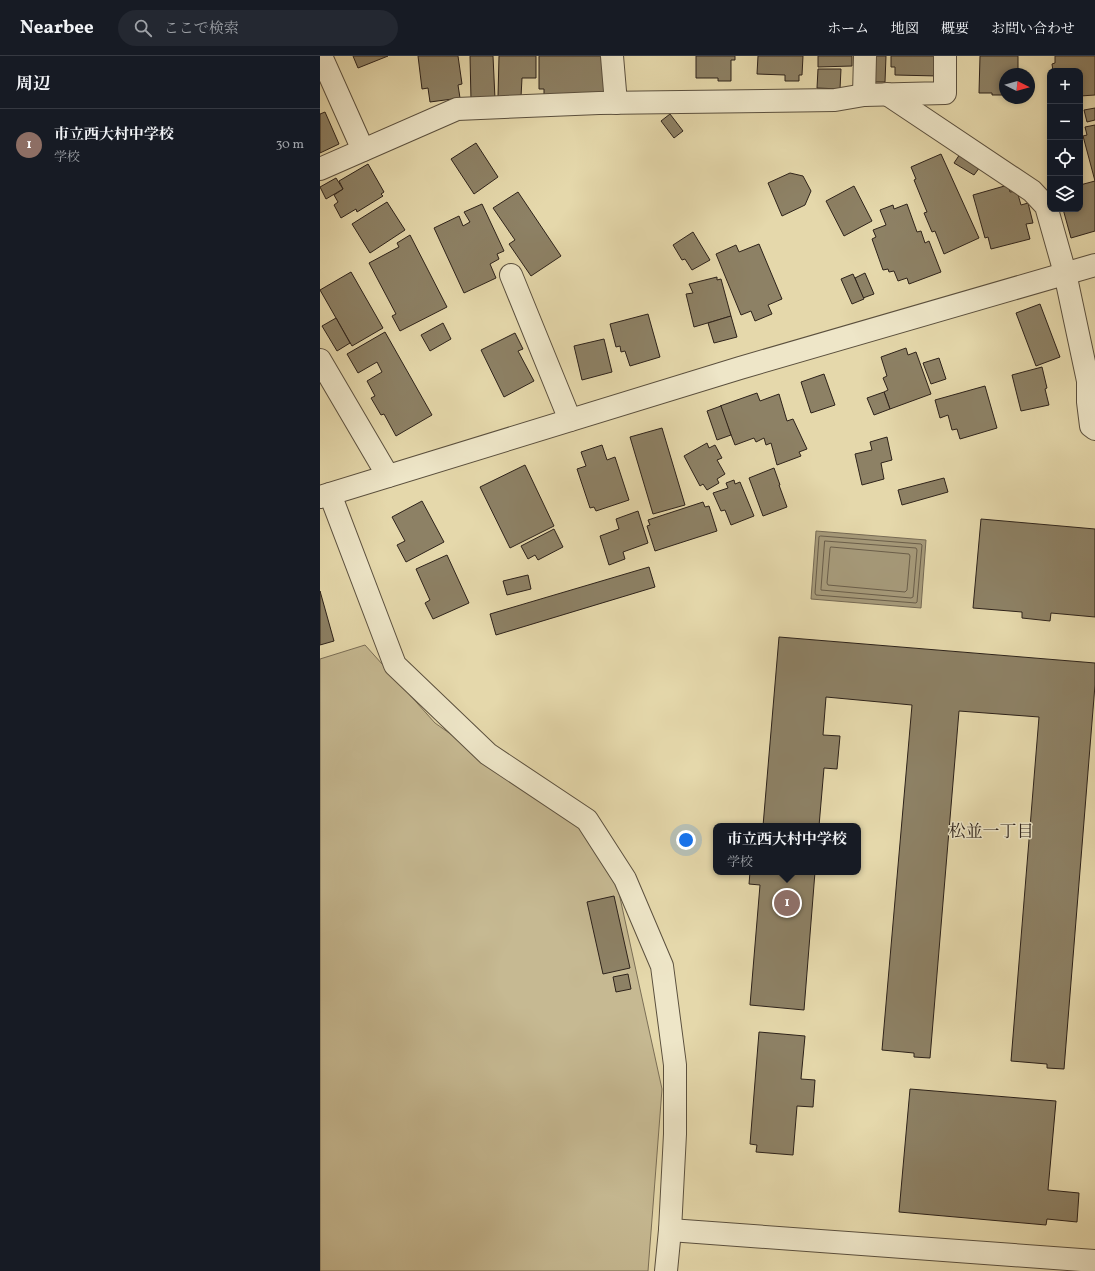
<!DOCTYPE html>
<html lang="ja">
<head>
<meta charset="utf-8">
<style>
	:root { --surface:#171b24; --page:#242831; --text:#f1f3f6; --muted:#9ea1a6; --line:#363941; --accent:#2563eb }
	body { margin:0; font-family:Vollkorn,"Noto Serif JP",serif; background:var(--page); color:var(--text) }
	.controls { position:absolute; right:12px; top:12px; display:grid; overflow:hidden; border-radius:8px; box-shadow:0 2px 6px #0003 }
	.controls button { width:36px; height:36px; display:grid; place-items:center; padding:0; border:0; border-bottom:1px solid var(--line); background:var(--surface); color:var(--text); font:20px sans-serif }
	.compass { position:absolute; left:679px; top:12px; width:36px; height:36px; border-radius:50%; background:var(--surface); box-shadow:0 2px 6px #0003; rotate:96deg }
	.you { position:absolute; left:366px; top:784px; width:14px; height:14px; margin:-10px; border:3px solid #fff; border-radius:50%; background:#1a73e8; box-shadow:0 0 0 6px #1a73e833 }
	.badge { display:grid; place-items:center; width:26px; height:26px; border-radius:50%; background:var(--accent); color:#fff; font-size:13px; font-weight:700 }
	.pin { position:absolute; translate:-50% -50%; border:2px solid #fff; box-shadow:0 1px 4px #0006 }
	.popup { position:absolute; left:393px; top:767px; width:148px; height:52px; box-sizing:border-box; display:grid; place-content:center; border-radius:8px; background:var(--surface); filter:drop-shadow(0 1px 3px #0005); font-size:13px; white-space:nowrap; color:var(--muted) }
	.popup b { font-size:15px; color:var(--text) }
	.popup::after { content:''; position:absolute; left:50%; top:100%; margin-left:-8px; border:8px solid transparent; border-top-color:var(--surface) }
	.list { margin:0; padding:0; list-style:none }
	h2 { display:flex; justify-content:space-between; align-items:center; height:52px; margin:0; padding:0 16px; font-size:17px }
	h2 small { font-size:13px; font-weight:400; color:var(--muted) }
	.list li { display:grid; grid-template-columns:26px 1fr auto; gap:12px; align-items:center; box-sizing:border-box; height:72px; padding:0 16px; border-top:1px solid var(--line) }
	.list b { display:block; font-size:15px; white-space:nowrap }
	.list p { margin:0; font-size:13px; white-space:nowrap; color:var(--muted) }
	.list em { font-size:13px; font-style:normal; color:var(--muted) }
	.icon { flex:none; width:22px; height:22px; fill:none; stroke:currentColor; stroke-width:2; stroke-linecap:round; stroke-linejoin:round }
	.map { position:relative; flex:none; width:775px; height:1215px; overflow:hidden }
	header { display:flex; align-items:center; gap:24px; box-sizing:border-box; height:56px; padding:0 20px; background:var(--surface); border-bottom:1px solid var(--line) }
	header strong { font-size:19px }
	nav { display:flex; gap:22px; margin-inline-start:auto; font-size:14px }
	.search { width:280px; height:36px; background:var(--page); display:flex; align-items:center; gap:10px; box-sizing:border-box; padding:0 14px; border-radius:22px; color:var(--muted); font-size:15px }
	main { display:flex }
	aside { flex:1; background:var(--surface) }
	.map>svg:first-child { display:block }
	.green { fill:#c6b992; stroke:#7a6e56 }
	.water { fill:#a69a7a; stroke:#766a54 }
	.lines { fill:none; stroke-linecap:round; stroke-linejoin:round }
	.shore { stroke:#6a5e4a; stroke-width:1 }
	.building { fill:#8d8165; stroke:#2d221a }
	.minor-casing { stroke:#5b503e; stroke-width:24 }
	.minor { stroke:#eee6c8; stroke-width:22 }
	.labels { text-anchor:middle; stroke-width:3; stroke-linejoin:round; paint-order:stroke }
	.neighbourhood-label { font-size:17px; fill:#2d221a; stroke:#eee6c8 }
</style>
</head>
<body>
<header>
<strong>Nearbee</strong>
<div class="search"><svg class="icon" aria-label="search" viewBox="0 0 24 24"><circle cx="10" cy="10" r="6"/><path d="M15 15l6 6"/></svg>ここで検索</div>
<nav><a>ホーム</a><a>地図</a><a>概要</a><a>お問い合わせ</a></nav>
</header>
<main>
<aside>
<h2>周辺<small></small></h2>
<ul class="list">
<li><span class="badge" style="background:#8d6e63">1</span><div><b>市立西大村中学校</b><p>学校</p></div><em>30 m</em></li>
</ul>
</aside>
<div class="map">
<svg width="775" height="1215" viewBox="0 0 775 1215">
	<rect width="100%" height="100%" fill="#e5d8ab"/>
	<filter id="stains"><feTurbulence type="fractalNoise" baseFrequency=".005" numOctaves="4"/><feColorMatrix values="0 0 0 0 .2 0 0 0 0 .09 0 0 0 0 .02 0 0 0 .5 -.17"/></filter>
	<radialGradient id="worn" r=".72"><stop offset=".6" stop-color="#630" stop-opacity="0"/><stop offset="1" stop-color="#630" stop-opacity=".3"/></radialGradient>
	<!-- green -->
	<path class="green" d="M45,589L115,667L256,767L297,828L342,1033L328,1215H0V603Z"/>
	<!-- water -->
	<path class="water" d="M496,475L606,484L601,552L491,543Z"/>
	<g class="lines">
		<!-- shore -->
		<g class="shore">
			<path d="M501,480L601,488L602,489L597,546L596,547L496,539L495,537L499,481Z"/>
			<path d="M505,485L596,492L597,494L593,541L591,542L501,534V533Z"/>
			<path d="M511,491L589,498L590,500L587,534L585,536L508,529L507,527L510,493Z"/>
		</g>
	</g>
	<!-- building -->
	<g class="building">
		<path d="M33,0H68L38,12Z"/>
		<path d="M98,0H138L142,28L138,29L140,42L110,46L108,32L102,33Z"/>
		<path d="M150,0H173L175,43L151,44Z"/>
		<path d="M179,0H216V22H202L201,41H178Z"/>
		<path d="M219,0H282L286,42L224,39V33H219Z"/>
		<path d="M376,0H415V4H411V25H398V22H376Z"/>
		<path d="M438,0H483L482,19H479V25H465V19L437,18Z"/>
		<path d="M498,0H532V10L498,11Z"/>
		<path d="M552,0H566L565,26H552Z"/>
		<path d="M571,0H618V20L575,19V11H571Z"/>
		<path d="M660,0H698V18H685V39H672V37H659Z"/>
		<path d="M735,0H775V39L760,40V15H733L732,8L735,7Z"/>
		<path d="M498,13H521L520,33L497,32Z"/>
		<path d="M775,52V64L767,66L764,54Z"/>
		<path d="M5,56L19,88L0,97V58Z"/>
		<path d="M350,58L363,75L354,82L341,65Z"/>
		<path d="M775,69V175L751,182L743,153H760V129L775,125L763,80L767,79L765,71Z"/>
		<path d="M156,87L178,121L154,138L131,103Z"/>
		<path d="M621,98L659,182L624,198L615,175L612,176L604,157L607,156L594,124L596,123L591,111Z"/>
		<path d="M640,98L660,111L654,119L634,107Z"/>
		<path d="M48,108L64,136L61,138L63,140L37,156L36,153L21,162L14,149L18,146L14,139L23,133L19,125Z"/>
		<path d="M470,117L483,120L491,135L485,149L462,160L448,127Z"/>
		<path d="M16,122L23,133L6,143L0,131Z"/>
		<path d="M688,129L690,136L697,135L701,149L708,147L713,167L706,168L710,183L671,193L668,181L665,182L653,139Z"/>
		<path d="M534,130L552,165L524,180L506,145Z"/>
		<path d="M198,136L241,200L211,220L189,188L195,184L173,152Z"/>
		<path d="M67,146L85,174L50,197L32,168Z"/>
		<path d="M162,148L184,195L177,198L179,203L170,208L176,222L144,237L114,172L139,160L143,170L150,166L144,156Z"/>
		<path d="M587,148L597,176L601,175L605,187L609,185L621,216L589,228L587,222L578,225L574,215L569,216L568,213L563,214L552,183L556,181L553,174L566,169L560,154L573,149L574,153Z"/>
		<path d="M373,176L390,204L372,214L365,203L362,204L353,189Z"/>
		<path d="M90,179L127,251L80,275L72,260L76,258L49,207L79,191L77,187Z"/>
		<path d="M439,188L462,243L448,249L452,258L435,265L431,255L421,259L396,198L416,189L419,196Z"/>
		<path d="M31,216L63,272L32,290L0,234Z"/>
		<path d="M545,217L554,238L543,242L535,222Z"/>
		<path d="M533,218L544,243L532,248L521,223Z"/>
		<path d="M397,221V224L401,223L411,260L374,271L366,238L373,237L369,228Z"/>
		<path d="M720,248L740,301L716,310L696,257Z"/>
		<path d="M328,258L340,301L310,310L305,295L301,296L300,290L296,291L290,268Z"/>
		<path d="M411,260L417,281L394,287L388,267Z"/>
		<path d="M16,262L30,287L17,295L2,270Z"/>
		<path d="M123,267L131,283L110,295L101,279Z"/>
		<path d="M65,276L112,359L76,380L64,358L61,359L51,342L55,340L47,325L62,316L57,306L38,317L27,298Z"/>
		<path d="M195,277L203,293L198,295L214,325L184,341L161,294Z"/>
		<path d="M284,283L292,316L262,324L254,290Z"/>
		<path d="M586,292L588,299L596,296L611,338L570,353L564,336L568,334L563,322L567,320L561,301Z"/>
		<path d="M619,302L626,323L611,328L603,307Z"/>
		<path d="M722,311L727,332L725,333L729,349L701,355L692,319Z"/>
		<path d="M504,318L515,349L491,357L481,326Z"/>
		<path d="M665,330L677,372L640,383L637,373L632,374L628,359L620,362L615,344Z"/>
		<path d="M564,336L570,353L554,359L547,342Z"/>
		<path d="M437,337L440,345L459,338L467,365L473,363L487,393L479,396L481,400L457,409L451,387L446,389L444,382L436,386L434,382L415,389L400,350Z"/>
		<path d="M401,350L411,379L397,384L387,355Z"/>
		<path d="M342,372L365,449L333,458L310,381Z"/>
		<path d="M567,381L572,404L561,407L564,423L542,429L535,398L552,394L550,386Z"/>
		<path d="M387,387L389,392L395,389L402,402L397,404L405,418L397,423L399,427L387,434L383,428L380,430L364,400Z"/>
		<path d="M282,389L287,404L295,401L309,444L276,455L274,451L270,452L257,413L266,410L261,396Z"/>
		<path d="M205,409L234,470L190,492L160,431Z"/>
		<path d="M454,412L460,429H459L467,451L443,460L429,422Z"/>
		<path d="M624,422L628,436L582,449L578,434Z"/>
		<path d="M414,424L415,428L420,426L434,460L411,469L405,454L401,455L393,437L408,432L406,427Z"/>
		<path d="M102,445L124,486L86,506L77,489L85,485L72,461Z"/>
		<path d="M383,446L385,451L389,450L397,475L335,495L327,470L330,469L328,464Z"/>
		<path d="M318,455L328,487L303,496L305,503L289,509L280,480L299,473L296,463Z"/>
		<path d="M661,463L775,473V561L731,557L730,565L702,562V556L653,552Z"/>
		<path d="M234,473L243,491L218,504L215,499L208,503L201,490Z"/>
		<path d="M127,499L149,547L113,563L105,547L110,544L96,513Z"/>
		<path d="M329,511L335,531L176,579L170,558Z"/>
		<path d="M208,519L211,533L187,539L183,525Z"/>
		<path d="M0,535L14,585L0,589Z"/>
		<path d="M459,581L775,607V629L744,1013L727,1012V1008L691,1005L719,661L639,655L610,1002L594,1001V997L562,994L592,649L506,641L503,679L520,680L517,713L504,712L499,770H443Z"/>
		<path d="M430,816H495L484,954L430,949L440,829L429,828Z"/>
		<path d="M294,840L310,912L283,918L267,846Z"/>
		<path d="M308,918L311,933L296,936L293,921Z"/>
		<path d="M439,976L485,980L481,1023L495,1024L493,1051L477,1050L473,1099L436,1096L437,1089L430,1088Z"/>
		<path d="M590,1033L736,1045L728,1134L759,1137L757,1166L727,1163L726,1169L579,1156Z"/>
	</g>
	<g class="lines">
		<defs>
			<g id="minor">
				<path d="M1,0L43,94"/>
				<path d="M292,0L296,47"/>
				<path d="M545,0L544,39L625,37V0"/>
				<path d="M567,38L712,135L726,150L745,217L768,325V346L771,370L775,373"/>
				<path d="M0,113L137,53L279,47L515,44L544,39"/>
				<path d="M191,219L250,364"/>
				<path d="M0,304L68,420"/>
				<path d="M10,438L75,609L168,698L267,764L305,823L342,910L355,1009V1078L350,1174L346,1215"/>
				<path d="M0,441L420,312L775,209"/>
				<path d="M350,1174L775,1205"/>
			</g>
		</defs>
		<!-- minor casing -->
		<use href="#minor" class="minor-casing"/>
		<!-- minor -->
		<use href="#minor" class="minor"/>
	</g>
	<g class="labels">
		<!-- neighbourhood labels -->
		<g class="neighbourhood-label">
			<text x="671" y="781">松並一丁目</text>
		</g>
	</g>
	<rect width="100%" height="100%" filter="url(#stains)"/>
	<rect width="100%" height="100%" fill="url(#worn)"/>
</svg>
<div class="controls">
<button>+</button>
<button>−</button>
<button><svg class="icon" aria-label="locate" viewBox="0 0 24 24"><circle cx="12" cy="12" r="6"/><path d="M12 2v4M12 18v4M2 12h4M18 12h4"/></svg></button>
<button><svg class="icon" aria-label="layers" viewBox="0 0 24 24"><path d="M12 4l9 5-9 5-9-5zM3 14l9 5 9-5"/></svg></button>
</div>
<svg class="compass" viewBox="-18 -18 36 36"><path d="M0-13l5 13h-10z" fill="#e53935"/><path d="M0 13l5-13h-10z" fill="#9ea1a6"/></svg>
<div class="you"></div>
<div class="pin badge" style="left:467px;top:847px;background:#8d6e63">1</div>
<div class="popup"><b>市立西大村中学校</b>学校</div>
</div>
</main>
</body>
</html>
